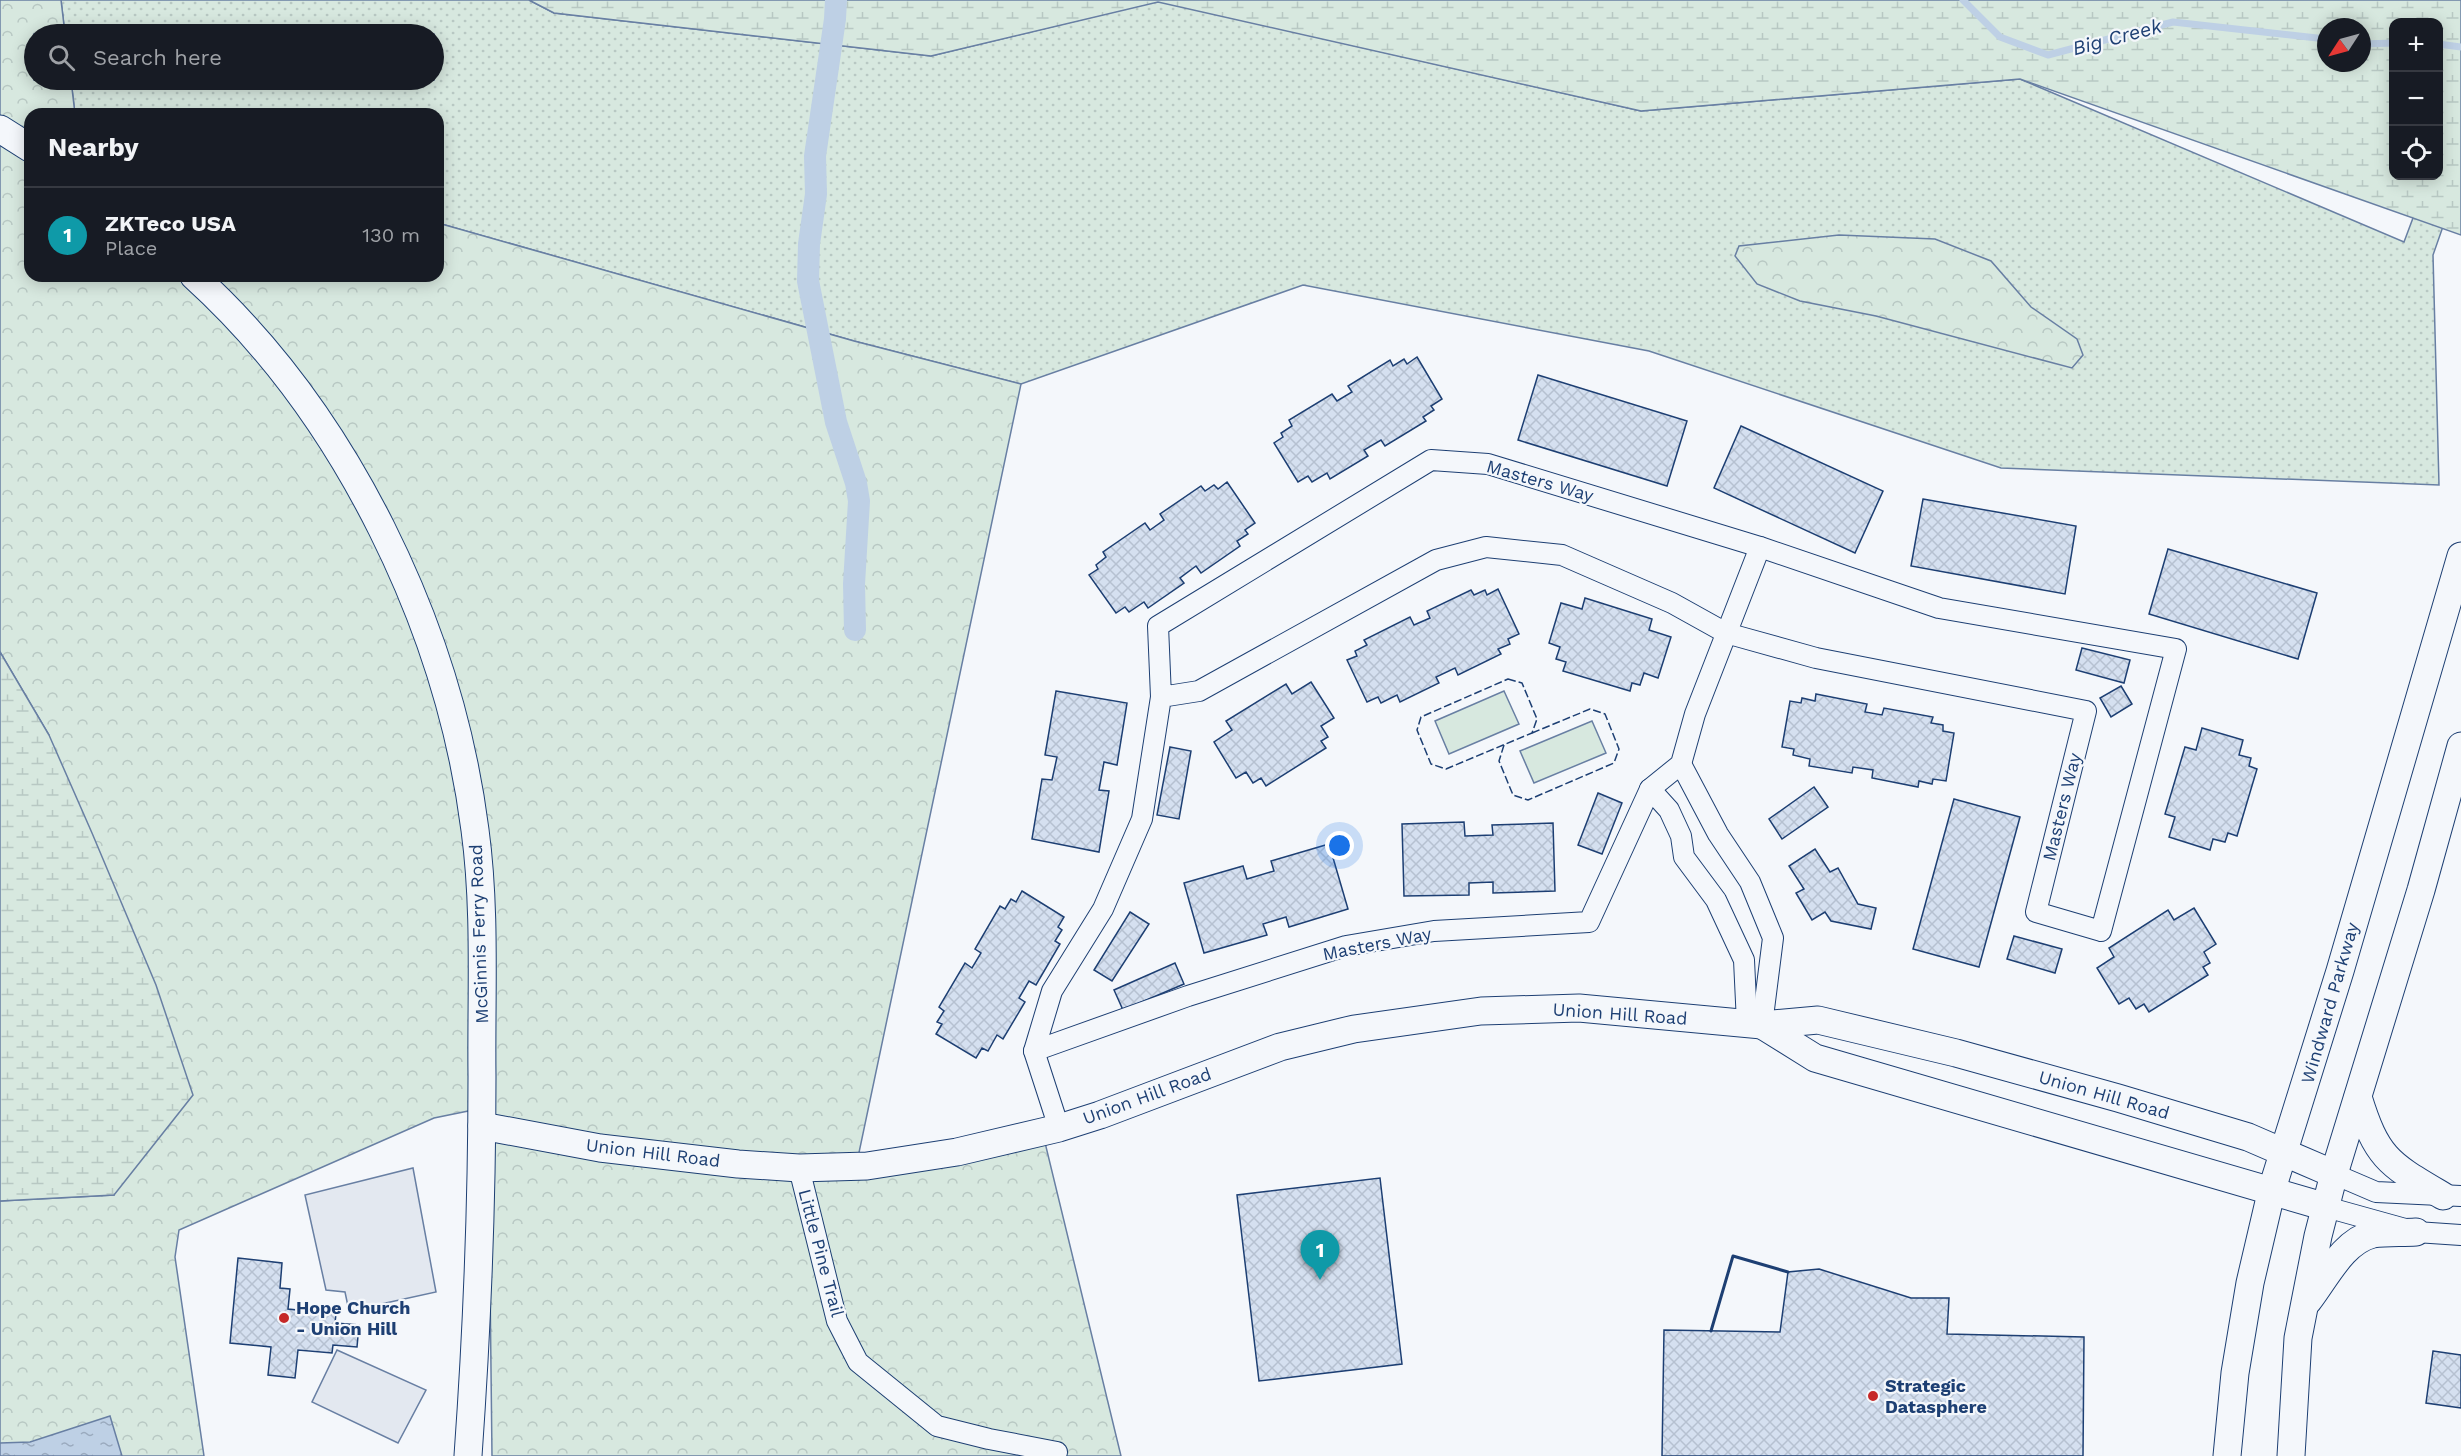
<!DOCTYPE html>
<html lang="en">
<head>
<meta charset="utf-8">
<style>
	:root { --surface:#171b24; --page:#20242c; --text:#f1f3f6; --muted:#9ea1a6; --line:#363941; --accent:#1a73e8 }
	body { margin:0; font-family:"Work Sans",sans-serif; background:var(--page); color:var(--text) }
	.controls { position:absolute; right:18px; top:18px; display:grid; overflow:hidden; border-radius:12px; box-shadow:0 3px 15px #0003 }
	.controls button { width:54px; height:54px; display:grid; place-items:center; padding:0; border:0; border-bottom:2px solid var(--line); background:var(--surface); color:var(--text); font:30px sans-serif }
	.compass { position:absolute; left:2317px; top:18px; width:54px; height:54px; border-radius:50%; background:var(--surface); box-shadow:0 3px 15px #0003; rotate:234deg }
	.you { position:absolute; left:1340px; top:846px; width:21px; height:21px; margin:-15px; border:4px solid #fff; border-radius:50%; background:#1a73e8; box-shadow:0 0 0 9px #1a73e833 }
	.badge { display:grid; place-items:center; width:39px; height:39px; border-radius:50%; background:var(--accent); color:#fff; font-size:20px; font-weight:700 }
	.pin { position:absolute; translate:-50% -50px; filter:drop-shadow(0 2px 3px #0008) }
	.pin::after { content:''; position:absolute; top:32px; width:21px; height:18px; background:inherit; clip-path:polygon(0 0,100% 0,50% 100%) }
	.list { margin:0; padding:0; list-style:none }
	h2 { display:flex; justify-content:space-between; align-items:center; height:78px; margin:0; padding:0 24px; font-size:26px }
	h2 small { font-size:20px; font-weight:400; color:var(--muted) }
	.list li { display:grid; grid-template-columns:39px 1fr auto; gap:18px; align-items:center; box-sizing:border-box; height:96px; padding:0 24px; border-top:2px solid var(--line) }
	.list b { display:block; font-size:22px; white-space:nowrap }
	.list p { margin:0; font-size:20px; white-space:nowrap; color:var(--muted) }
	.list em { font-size:20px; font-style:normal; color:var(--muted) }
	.icon { flex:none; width:33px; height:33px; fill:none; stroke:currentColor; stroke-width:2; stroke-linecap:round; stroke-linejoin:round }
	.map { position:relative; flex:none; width:2461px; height:1456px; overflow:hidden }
	.search { position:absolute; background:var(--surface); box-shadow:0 3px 15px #0003; left:24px; top:24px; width:420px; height:66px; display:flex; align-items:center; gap:15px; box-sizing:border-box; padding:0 21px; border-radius:33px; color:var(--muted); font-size:22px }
	.panel { position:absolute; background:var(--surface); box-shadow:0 3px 15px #0003; left:24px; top:108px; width:420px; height:174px; border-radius:18px }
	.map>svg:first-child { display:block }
	.grass { fill:url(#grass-dots); stroke:#687fa3; stroke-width:1.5 }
	.forest { fill:url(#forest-crowns); stroke:#687fa3; stroke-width:1.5 }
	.wetland { fill:url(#wetland-marsh); stroke:#687fa3; stroke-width:1.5; fill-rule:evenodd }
	.pitch { fill:#d7e8df; stroke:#687fa3; stroke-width:1.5 }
	.parking { fill:#e3e8f0; stroke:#687fa3; stroke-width:1.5 }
	.water { fill:url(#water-ripples); stroke:#687fa3; stroke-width:1.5 }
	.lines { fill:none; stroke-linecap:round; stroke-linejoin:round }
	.stream { stroke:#bed0e5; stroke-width:7 }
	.canal { stroke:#bed0e5; stroke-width:22 }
	.building { fill:url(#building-cross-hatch); stroke:#1d3f73; stroke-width:1.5 }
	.street-casing { stroke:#1d3f73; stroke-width:22 }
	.secondary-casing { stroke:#1d3f73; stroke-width:29 }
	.street { stroke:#f4f7fb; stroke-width:20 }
	.secondary { stroke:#f4f7fb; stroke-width:27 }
	.fence { stroke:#1d3f73; stroke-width:1.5; stroke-dasharray:8 3; stroke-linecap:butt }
	.wall { stroke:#1d3f73; stroke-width:3 }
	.poi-dot { fill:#c62828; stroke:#f4f7fb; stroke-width:2 }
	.labels { text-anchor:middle; stroke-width:4.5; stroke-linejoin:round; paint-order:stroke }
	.street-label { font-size:18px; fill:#1d3f73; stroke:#f4f7fb }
	.poi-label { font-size:18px; font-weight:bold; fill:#1d3f73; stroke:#f4f7fb; text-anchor:start }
	.water-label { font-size:20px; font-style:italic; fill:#1d3f73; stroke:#f4f7fb }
</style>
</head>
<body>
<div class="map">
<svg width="2461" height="1456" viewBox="0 0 2461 1456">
	<defs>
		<pattern id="grass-dots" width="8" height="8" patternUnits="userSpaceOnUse" patternTransform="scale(1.5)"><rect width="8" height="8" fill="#d7e8df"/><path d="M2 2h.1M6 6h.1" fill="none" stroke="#b8c8c3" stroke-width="1.8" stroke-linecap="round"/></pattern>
		<pattern id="forest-crowns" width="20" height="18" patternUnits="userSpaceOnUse" patternTransform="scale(1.5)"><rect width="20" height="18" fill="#d7e8df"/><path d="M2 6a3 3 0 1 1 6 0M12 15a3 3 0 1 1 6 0" fill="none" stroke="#b8c8c3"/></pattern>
		<pattern id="wetland-marsh" width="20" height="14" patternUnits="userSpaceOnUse" patternTransform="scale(1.5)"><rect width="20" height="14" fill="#d7e8df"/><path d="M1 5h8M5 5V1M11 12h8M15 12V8" fill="none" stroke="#b8c8c3"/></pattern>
		<pattern id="water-ripples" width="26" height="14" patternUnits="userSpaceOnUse" patternTransform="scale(1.5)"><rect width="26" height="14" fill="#bed0e5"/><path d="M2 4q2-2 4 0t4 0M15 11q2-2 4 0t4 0" fill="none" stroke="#9aaabe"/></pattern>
		<pattern id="building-cross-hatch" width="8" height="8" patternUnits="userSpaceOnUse" patternTransform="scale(1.5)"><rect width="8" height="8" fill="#d5e0f0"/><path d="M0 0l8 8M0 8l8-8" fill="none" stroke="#b6c1d1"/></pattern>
	</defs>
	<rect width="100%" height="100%" fill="#f4f7fb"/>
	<!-- grass -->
	<path class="grass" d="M61,0H529L554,13L931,56L1158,1L1641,111L2020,79L2404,242L2422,194L2438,176L2461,175L2433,255L2439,485L2001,468L1649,351L1303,285L1021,384L854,341L438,223V114H75L71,80H434V34H65Z"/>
	<!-- forest -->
	<g class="forest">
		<path d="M0,0H61L65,34H34V80H71L75,114H30V276H438V223L854,341L1021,384L857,1162L1041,1126L1121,1456H492L488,1107L434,1118L179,1230L175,1257L204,1456H0V1201L114,1195L49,735L0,652Z"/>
		<path d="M1839,235L1935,239L1991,261L2031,307L2077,339L2083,355L2072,368L1876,316L1800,301L1757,284L1735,256L1739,246Z"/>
	</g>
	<!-- wetland -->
	<g class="wetland">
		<path d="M529,0H2461V235L2020,79L1641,111L1158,2L931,56L554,13ZM2394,22H2438V176H2394ZM2326,27H2362V63H2326Z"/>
		<path d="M0,652L49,735L92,833L156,985L193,1095L114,1195L0,1201Z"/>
	</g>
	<!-- pitch -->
	<g class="pitch">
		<path d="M1504,691L1519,724L1449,754L1435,721Z"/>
		<path d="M1592,721L1606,753L1534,783L1520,751Z"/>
	</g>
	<!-- parking -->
	<g class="parking">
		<path d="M413,1168L436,1292L349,1311L345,1292L326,1290L305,1195Z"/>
		<path d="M337,1350L426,1390L398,1443L312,1402Z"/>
	</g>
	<!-- water -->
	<path class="water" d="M110,1416L122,1456H0V1443L30,1442Z"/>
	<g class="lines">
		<!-- stream -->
		<g class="stream">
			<path d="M1963,0L2000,37L2048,55L2173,22L2326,39"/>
			<path d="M2362,44L2394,43"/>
			<path d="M2438,44L2461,47"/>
		</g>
		<!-- canal -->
		<path class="canal" d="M836,0L835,19L815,156L816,194L809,244L808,281L836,422L856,483L859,501L854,584L855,630"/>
	</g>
	<!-- building -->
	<g class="building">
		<path d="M1417,357L1442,399L1431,406L1434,410L1423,417L1426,421L1385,446L1381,440L1364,450L1368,456L1330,479L1327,473L1312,482L1308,476L1298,482L1274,443L1283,437L1281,433L1292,426L1289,420L1332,394L1337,401L1352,392L1348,386L1390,360L1393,366L1404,359L1407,364Z"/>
		<path d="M1538,375L1687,421L1667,486L1518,440Z"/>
		<path d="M1741,426L1883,491L1855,553L1714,488Z"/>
		<path d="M1227,482L1255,523L1245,530L1248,534L1237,541L1240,546L1201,573L1196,566L1180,578L1184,583L1148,608L1144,602L1129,612L1125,607L1116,613L1089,575L1098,569L1096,565L1106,557L1103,552L1145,523L1150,530L1164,520L1160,514L1201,486L1205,491L1214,485L1218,489Z"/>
		<path d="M1923,499L2076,526L2065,594L1911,566Z"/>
		<path d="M2168,549L2317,593L2298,659L2149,614Z"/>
		<path d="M1498,589L1519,634L1508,639L1510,644L1498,649L1501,654L1458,675L1455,668L1436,677L1439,683L1400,702L1397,695L1381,703L1378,697L1367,702L1347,660L1357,656L1355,651L1367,645L1364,640L1410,617L1414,625L1430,618L1427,611L1471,590L1474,595L1485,590L1487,595Z"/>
		<path d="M1585,598L1652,619L1649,630L1671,637L1658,678L1644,673L1640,685L1632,683L1630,691L1563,671L1566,662L1556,659L1560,647L1549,643L1561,603L1582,609Z"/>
		<path d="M2082,648L2130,660L2124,683L2076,670Z"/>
		<path d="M1311,682L1334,718L1321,726L1328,737L1321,741L1326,748L1266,786L1261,778L1253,783L1246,772L1236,778L1214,742L1232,730L1226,721L1286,684L1292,694Z"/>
		<path d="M2121,686L2132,704L2111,717L2100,698Z"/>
		<path d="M1056,691L1127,703L1117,765L1104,762L1099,790L1109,791L1099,852L1032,839L1042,779L1052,780L1057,757L1045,755Z"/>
		<path d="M1816,694L1867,704L1865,712L1882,715L1884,708L1933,717L1931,723L1943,725V731L1954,733L1946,781L1933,779L1932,784L1919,781L1918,787L1872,778L1873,770L1853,767L1852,773L1809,766L1810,759L1793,755L1794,749L1782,747L1790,701L1801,703L1802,698L1815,701Z"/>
		<path d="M2202,728L2243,740L2239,755L2251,758L2249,766L2257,769L2237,836L2228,833L2225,842L2213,839L2210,850L2169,837L2175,817L2165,814L2185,747L2196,750Z"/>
		<path d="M1170,747L1191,751L1179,819L1157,815Z"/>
		<path d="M1814,787L1828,807L1782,839L1769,819Z"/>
		<path d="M1598,793L1622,803L1602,854L1578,845Z"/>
		<path d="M1954,799L2020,817L1979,967L1913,949Z"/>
		<path d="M1464,822L1465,836L1493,835L1492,825L1553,823L1555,891L1493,893V882L1469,883V895L1404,896L1402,824Z"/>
		<path d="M1329,844L1348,909L1289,927L1286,917L1263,924L1267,935L1204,953L1184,883L1243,866L1247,879L1274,871L1271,861Z"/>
		<path d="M1815,849L1830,872L1838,868L1858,904L1876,908L1871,929L1831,921L1825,912L1812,920L1796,893L1804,889L1789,866Z"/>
		<path d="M1022,891L1064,917L1058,927L1062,930L1055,941L1060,944L1036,985L1029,981L1019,998L1025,1002L1003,1039L997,1035L988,1051L982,1048L976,1058L936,1034L942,1024L937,1022L944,1011L939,1007L965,963L972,968L981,953L975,949L1000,906L1005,909L1011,899L1016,902Z"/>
		<path d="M2194,908L2216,944L2204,952L2210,963L2203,967L2208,975L2149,1012L2144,1004L2136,1009L2129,998L2119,1004L2097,968L2114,957L2109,948L2168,910L2174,920Z"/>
		<path d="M1130,912L1149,924L1112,981L1094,970Z"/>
		<path d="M2014,936L2062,949L2055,973L2007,959Z"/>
		<path d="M1175,963L1184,984L1123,1010L1114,990Z"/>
		<path d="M1380,1178L1402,1364L1259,1381L1237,1195Z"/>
		<path d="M238,1258L282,1263L280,1288L290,1289L288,1309L336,1314L335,1323L359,1325L357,1347L333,1345L332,1353L298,1350L295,1378L268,1375L271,1347L230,1343Z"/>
		<path d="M1819,1269L1911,1298H1949L1947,1334L2084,1337L2083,1456H1662L1664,1330L1780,1332L1788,1272Z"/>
		<path d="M2433,1351L2461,1355V1408L2426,1403Z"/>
	</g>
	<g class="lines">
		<defs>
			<g id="street">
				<path d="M1681,764L1718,834L1750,882L1773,938L1762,1025"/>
				<path d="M1650,789L1669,810L1681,836L1684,857L1716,900L1744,960L1747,1023"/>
				<path d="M1034,1051L1188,996L1346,946L1434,931L1589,922L1650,789L1681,764L1695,714L1760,547"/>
				<path d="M1059,1128L1034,1051L1052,991L1103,909L1142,819L1161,697L1158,626L1431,460L1488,464L1760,547L1939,608L2176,649L2101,931L2036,912L2086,711L1816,658L1726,633L1672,603L1562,555L1486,547L1436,560L1199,691L1161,697"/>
				<path d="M799,1168L837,1321L858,1362L937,1426L989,1439L1057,1452"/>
				<path d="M2334,1174L2376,1192L2461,1196"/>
				<path d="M2326,1207L2416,1232L2461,1235"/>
			</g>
			<g id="secondary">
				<path d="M0,129L30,148"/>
				<path d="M194,276C346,414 449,627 475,830C486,911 481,994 482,1076C482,1203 477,1330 468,1456"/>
				<path d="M1762,1025L1815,1058L2326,1207"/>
				<path d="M2358,1097C2377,1159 2389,1164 2443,1196"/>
				<path d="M482,1126L600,1148L738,1164L799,1168L867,1166L957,1152L1059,1128L1100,1115L1280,1047L1354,1029L1481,1011L1579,1008L1762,1025L1818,1020L1956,1053L2118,1098L2248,1137L2334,1174"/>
				<path d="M2308,1301C2326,1278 2343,1241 2373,1234C2387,1232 2402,1233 2416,1232"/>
				<path d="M2227,1456L2235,1373L2250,1283L2272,1189L2340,971L2461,556"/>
				<path d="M2291,1456L2298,1338L2318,1236L2334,1174L2421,890L2461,746"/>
			</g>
		</defs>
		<!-- street casing -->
		<use href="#street" class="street-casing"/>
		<!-- secondary casing -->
		<use href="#secondary" class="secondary-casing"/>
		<!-- street -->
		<use href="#street" class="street"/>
		<!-- secondary -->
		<use href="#secondary" class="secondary"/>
		<!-- fence -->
		<g class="fence">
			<path d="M1508,679L1522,683L1537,719L1532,733L1446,769L1431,764L1417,730L1421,717Z"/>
			<path d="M1504,745L1499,761L1513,795L1528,800L1614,763L1619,749L1605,714L1590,709L1532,733"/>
		</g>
		<!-- wall -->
		<path class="wall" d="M1711,1331L1733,1256L1788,1272"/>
	</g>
	<!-- markers -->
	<g class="poi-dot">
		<circle cx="284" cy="1318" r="6"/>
		<circle cx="1873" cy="1396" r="6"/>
	</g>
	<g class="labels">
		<!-- street labels -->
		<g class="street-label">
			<text transform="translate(1540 481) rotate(16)" y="6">Masters Way</text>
			<text transform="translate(2062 807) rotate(-76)" y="6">Masters Way</text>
			<text transform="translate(479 934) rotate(-92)" y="6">McGinnis Ferry Road</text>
			<text transform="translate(1377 944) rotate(-11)" y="6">Masters Way</text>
			<text transform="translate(2330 1003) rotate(-74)" y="6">Windward Parkway</text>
			<text transform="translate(1620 1014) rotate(4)" y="6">Union Hill Road</text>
			<text transform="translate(2104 1095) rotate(16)" y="6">Union Hill Road</text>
			<text transform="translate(1147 1096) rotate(-20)" y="6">Union Hill Road</text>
			<text transform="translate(653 1153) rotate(7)" y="6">Union Hill Road</text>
			<text transform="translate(821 1253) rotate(75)" y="6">Little Pine Trail</text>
		</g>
		<!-- poi labels -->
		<g class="poi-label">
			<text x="296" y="1314">Hope Church<tspan x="296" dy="21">- Union Hill</tspan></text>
			<text x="1885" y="1392">Strategic<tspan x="1885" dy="21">Datasphere</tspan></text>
		</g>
		<!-- water labels -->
		<g class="water-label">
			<text transform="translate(2117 37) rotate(-15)" y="7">Big Creek</text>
		</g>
	</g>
</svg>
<div class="controls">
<button>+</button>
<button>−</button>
<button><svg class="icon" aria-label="locate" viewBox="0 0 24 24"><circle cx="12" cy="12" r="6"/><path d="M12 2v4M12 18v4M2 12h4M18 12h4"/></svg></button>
</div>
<svg class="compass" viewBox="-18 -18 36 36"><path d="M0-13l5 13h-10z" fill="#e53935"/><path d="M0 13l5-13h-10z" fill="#9ea1a6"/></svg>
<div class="you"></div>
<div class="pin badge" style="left:1320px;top:1280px;background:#0f9aa8">1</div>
<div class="search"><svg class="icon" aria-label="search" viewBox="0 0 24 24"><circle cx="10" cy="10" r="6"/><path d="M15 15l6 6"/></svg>Search here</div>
<section class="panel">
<h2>Nearby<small></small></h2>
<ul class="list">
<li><span class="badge" style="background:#0f9aa8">1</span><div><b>ZKTeco USA</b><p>Place</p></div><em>130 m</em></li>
</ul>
</section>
</div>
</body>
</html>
